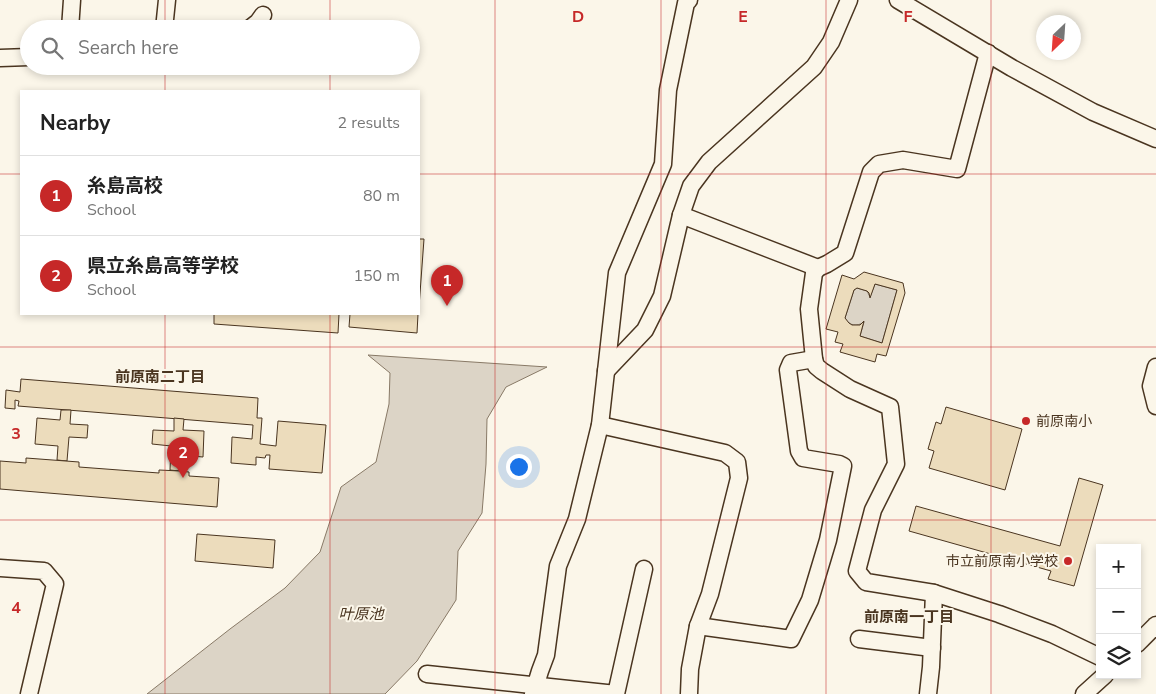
<!DOCTYPE html>
<html lang="en">
<head>
<meta charset="utf-8">
<style>
	:root { --surface:#fff; --page:#f6f6f6; --text:#222; --muted:#767676; --line:#e0e0e0; --accent:#c62828 }
	body { margin:0; font-family:"Nunito Sans","Noto Sans JP",sans-serif; background:var(--page); color:var(--text) }
	.controls { position:absolute; right:15px; bottom:15px; display:grid; overflow:hidden; border-radius:0px; box-shadow:0 2px 8px #0003 }
	.controls button { width:45px; height:45px; display:grid; place-items:center; padding:0; border:0; border-bottom:1px solid var(--line); background:var(--surface); color:var(--text); font:25px sans-serif }
	.compass { position:absolute; left:1036px; top:15px; width:45px; height:45px; border-radius:50%; background:var(--surface); box-shadow:0 2px 8px #0003; rotate:205deg }
	.you { position:absolute; left:518px; top:466px; width:18px; height:18px; margin:-12px; border:4px solid #fff; border-radius:50%; background:#1a73e8; box-shadow:0 0 0 8px #1a73e833 }
	.badge { display:grid; place-items:center; width:32px; height:32px; border-radius:50%; background:var(--accent); color:#fff; font-size:16px; font-weight:700 }
	.pin { position:absolute; translate:-50% -41px; filter:drop-shadow(0 1px 2px #0008) }
	.pin::after { content:''; position:absolute; top:26px; width:18px; height:15px; background:inherit; clip-path:polygon(0 0,100% 0,50% 100%) }
	.list { margin:0; padding:0; list-style:none }
	h2 { display:flex; justify-content:space-between; align-items:center; height:65px; margin:0; padding:0 20px; font-size:21px }
	h2 small { font-size:16px; font-weight:400; color:var(--muted) }
	.list li { display:grid; grid-template-columns:32px 1fr auto; gap:15px; align-items:center; box-sizing:border-box; height:80px; padding:0 20px; border-top:1px solid var(--line) }
	.list b { display:block; font-size:19px; white-space:nowrap }
	.list p { margin:0; font-size:16px; white-space:nowrap; color:var(--muted) }
	.list em { font-size:16px; font-style:normal; color:var(--muted) }
	.icon { flex:none; width:28px; height:28px; fill:none; stroke:currentColor; stroke-width:2; stroke-linecap:round; stroke-linejoin:round }
	.map { position:relative; flex:none; width:1156px; height:694px; overflow:hidden }
	.search { position:absolute; background:var(--surface); box-shadow:0 2px 8px #0003; left:20px; top:20px; width:400px; height:55px; display:flex; align-items:center; gap:12px; box-sizing:border-box; padding:0 18px; border-radius:28px; color:var(--muted); font-size:19px }
	.panel { position:absolute; background:var(--surface); box-shadow:0 2px 8px #0003; left:20px; top:90px; width:400px; height:225px; border-radius:0px }
	.map>svg:first-child { display:block }
	.water { fill:#dcd4c6; stroke:#887966 }
	.building { fill:#ecdcbc; stroke:#4a3520; fill-rule:evenodd }
	.lines { fill:none; stroke-linecap:round; stroke-linejoin:round }
	.minor-casing { stroke:#4a3520; stroke-width:19 }
	.minor { stroke:#fbf6e9; stroke-width:16 }
	.grid { fill:none; stroke:#c62828; stroke-width:1; stroke-opacity:0.55 }
	.poi-dot { fill:#c62828; stroke:#fbf6e9; stroke-width:2 }
	.labels { text-anchor:middle; stroke-width:4; stroke-linejoin:round; paint-order:stroke }
	.poi-label { font-size:14px; fill:#4a3520; stroke:#fbf6e9; text-anchor:start }
	.neighbourhood-label { font-size:15px; font-weight:bold; fill:#4a3520; stroke:#fbf6e9 }
	.water-label { font-size:15px; font-style:italic; fill:#4a3520; stroke:#fbf6e9 }
	.grid-label { font-size:16px; text-anchor:middle; font-weight:bold; fill:#c62828; stroke:#fbf6e9; stroke-width:4; stroke-linejoin:round; paint-order:stroke }
</style>
</head>
<body>
<div class="map">
<svg width="1156" height="694" viewBox="0 0 1156 694">
	<rect width="100%" height="100%" fill="#fbf6e9"/>
	<!-- water -->
	<g class="water">
		<path d="M875,284L897,290L882,343L860,336L864,322C857,327 849,326 845,318L854,290L857,288L867,291L870,297Z"/>
		<path d="M368,355L547,367L506,387L487,419L486,464L482,513L458,551L456,600L417,661L385,694H147L230,629L285,588L320,552L341,487L376,462L389,404L390,373Z"/>
	</g>
	<!-- building -->
	<g class="building">
		<path d="M419,239H424L419,307Z"/>
		<path d="M864,272L903,283L905,293L886,356L877,354L875,362L840,352L843,344L835,342L838,332L826,329L842,275L854,279ZM875,284L897,290L882,343L860,336L864,321L860,325H852L849,323L845,318L854,290L857,288L867,291L869,293L870,298Z"/>
		<path d="M214,314H339L338,333L214,324Z"/>
		<path d="M350,314H418L417,333L349,327Z"/>
		<path d="M21,379L258,398L257,418H262L260,444L276,446L278,421L326,425L322,473L269,469L270,455H266L265,458L256,457V465L231,463L232,437L252,439L253,425L18,406L19,401L15,400V409L5,408L6,390L20,392Z"/>
		<path d="M946,407L1022,429L1005,490L929,468L934,451L928,449L936,422L941,424Z"/>
		<path d="M61,410H71L70,424L88,425L87,438L69,437L67,461L57,460L58,446L35,444L37,418L60,420Z"/>
		<path d="M174,418L184,419L183,430L204,431L203,457L181,455L180,471L170,470L171,446L152,444L153,430L174,431Z"/>
		<path d="M26,458L79,462V467L159,473V470L180,471L189,472V476L219,478L217,507L0,489V461L26,463Z"/>
		<path d="M1079,478L1103,485L1074,586L1048,579L1051,571L909,531L916,506L1060,546Z"/>
		<path d="M197,534L275,540L273,568L195,561Z"/>
	</g>
	<g class="lines">
		<defs>
			<g id="minor">
				<path d="M898,0L1012,68L1093,112L1156,139"/>
				<path d="M70,29L72,0"/>
				<path d="M164,29L167,0"/>
				<path d="M249,29L258,22L263,15"/>
				<path d="M988,53L957,169L903,160L879,164L871,172L845,253L827,264L818,268L814,273L809,309L814,359L816,366L822,371L850,389L890,407L896,464L873,510L857,571L866,582L934,593L999,614L1052,634L1100,657"/>
				<path d="M0,58L29,57"/>
				<path d="M681,215L818,268"/>
				<path d="M1156,367L1151,386L1156,406"/>
				<path d="M606,371L645,330L662,296L681,215L691,186L709,162L814,67L831,42L849,0"/>
				<path d="M600,425L725,453L737,462L739,478L710,594L698,626L690,669L689,694"/>
				<path d="M0,568L44,571L55,584L29,694"/>
				<path d="M698,626L791,639L810,600L828,540L843,466L839,464L803,458L799,451L788,370L791,363L814,359"/>
				<path d="M859,639L932,648"/>
				<path d="M1137,644L1156,625"/>
				<path d="M427,674L616,694L644,569"/>
				<path d="M533,694L540,671L546,655L558,566L577,519L600,425L617,273L663,164L668,90L686,3L689,0"/>
				<path d="M928,694L931,667L934,593"/>
				<path d="M1084,694L1105,675"/>
			</g>
		</defs>
		<!-- minor casing -->
		<use href="#minor" class="minor-casing"/>
		<!-- minor -->
		<use href="#minor" class="minor"/>
	</g>
	<!-- grid -->
	<path class="grid" d="M165,0V29M330,0V29M495,0V694M661,0V694M826,0V694M991,0V694M165,66V91M330,66V91M0,174H21M419,174H1156M165,314V694M330,314V694M0,347H1156M0,520H1156"/>
	<!-- markers -->
	<g class="poi-dot">
		<circle cx="1026" cy="421" r="5"/>
		<circle cx="1068" cy="561" r="5"/>
	</g>
	<g class="labels">
		<!-- poi labels -->
		<g class="poi-label">
			<text x="1036" y="426">前原南小</text>
			<text x="1058" y="566" text-anchor="end">市立前原南小学校</text>
		</g>
		<!-- neighbourhood labels -->
		<g class="neighbourhood-label">
			<text x="160" y="382">前原南二丁目</text>
			<text x="909" y="622">前原南一丁目</text>
		</g>
		<!-- water labels -->
		<g class="water-label">
			<text x="361" y="619">叶原池</text>
		</g>
	</g>
	<g class="grid-label">
		<text x="578" y="22">D</text>
		<text x="743" y="22">E</text>
		<text x="908" y="22">F</text>
		<text x="16" y="439">3</text>
		<text x="16" y="613">4</text>
	</g>
</svg>
<div class="controls">
<button>+</button>
<button>−</button>
<button><svg class="icon" aria-label="layers" viewBox="0 0 24 24"><path d="M12 4l9 5-9 5-9-5zM3 14l9 5 9-5"/></svg></button>
</div>
<svg class="compass" viewBox="-18 -18 36 36"><path d="M0-13l5 13h-10z" fill="#e53935"/><path d="M0 13l5-13h-10z" fill="#767676"/></svg>
<div class="you"></div>
<div class="pin badge" style="left:447px;top:306px">1</div>
<div class="pin badge" style="left:183px;top:478px">2</div>
<div class="search"><svg class="icon" aria-label="search" viewBox="0 0 24 24"><circle cx="10" cy="10" r="6"/><path d="M15 15l6 6"/></svg>Search here</div>
<section class="panel">
<h2>Nearby<small>2 results</small></h2>
<ul class="list">
<li><span class="badge">1</span><div><b>糸島高校</b><p>School</p></div><em>80 m</em></li>
<li><span class="badge">2</span><div><b>県立糸島高等学校</b><p>School</p></div><em>150 m</em></li>
</ul>
</section>
</div>
</body>
</html>
